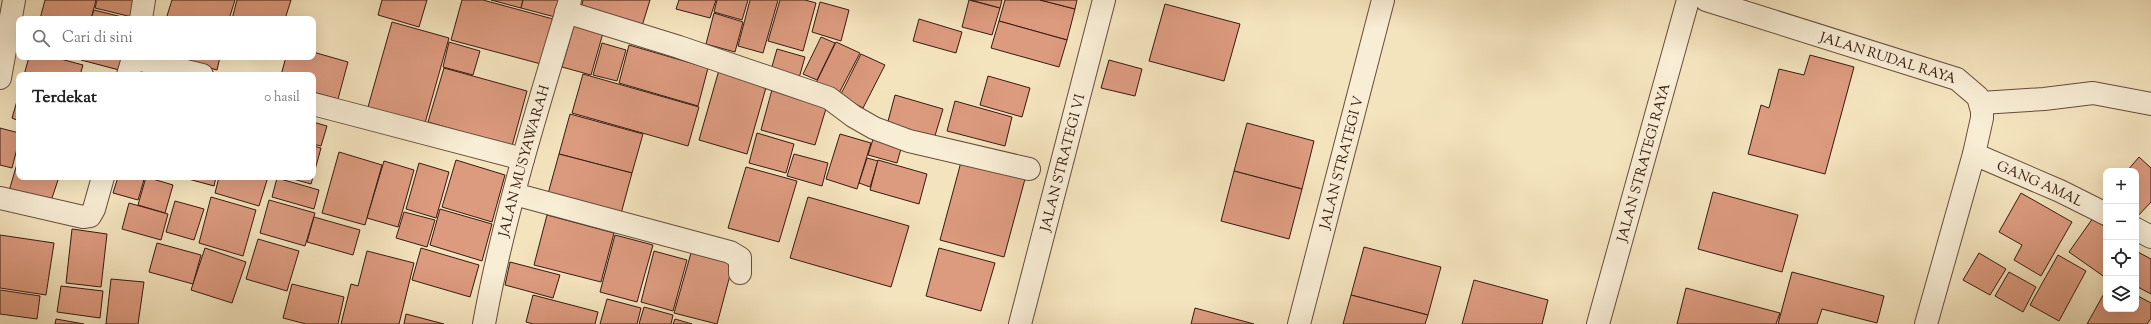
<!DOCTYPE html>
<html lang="id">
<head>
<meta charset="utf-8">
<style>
	:root { --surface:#fff; --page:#f2f2f2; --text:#222; --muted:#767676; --line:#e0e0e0 }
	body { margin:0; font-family:"Sorts Mill Goudy",serif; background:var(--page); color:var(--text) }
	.controls { position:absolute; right:12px; bottom:12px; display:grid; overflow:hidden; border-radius:8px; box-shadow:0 4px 16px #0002 }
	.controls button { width:36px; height:36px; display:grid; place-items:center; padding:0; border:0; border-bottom:1px solid var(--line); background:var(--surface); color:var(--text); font:20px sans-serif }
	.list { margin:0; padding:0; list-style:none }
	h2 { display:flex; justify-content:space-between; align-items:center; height:52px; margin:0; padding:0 16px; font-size:17px }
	h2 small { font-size:13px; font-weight:400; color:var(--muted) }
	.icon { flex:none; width:22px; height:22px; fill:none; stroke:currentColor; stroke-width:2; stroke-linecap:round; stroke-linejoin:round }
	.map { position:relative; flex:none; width:2151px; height:324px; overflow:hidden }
	.search { position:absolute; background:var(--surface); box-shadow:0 4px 16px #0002; left:16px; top:16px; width:300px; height:44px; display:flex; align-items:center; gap:10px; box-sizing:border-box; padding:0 14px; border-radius:8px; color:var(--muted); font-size:15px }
	.panel { position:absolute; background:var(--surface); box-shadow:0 4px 16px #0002; left:16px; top:72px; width:300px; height:108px; border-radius:8px }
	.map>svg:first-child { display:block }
	.building { fill:#dc9a7f; stroke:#371a0f }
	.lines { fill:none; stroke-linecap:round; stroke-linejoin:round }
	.minor-casing { stroke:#664c3b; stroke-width:24 }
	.minor { stroke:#f8edd5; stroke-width:22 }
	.labels { text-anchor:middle; stroke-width:4; stroke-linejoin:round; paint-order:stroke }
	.street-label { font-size:14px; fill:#371a0f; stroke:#f8edd5 }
</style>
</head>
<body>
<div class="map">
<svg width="2151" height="324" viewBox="0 0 2151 324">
	<rect width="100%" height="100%" fill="#f4e4be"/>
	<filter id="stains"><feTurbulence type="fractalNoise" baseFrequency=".005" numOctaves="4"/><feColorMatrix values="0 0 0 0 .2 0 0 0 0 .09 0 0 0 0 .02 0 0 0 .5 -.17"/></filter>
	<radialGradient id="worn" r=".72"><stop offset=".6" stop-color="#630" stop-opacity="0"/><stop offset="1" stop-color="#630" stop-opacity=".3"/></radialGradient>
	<!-- building -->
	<g class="building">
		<path d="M45,0H96L91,19H40Z"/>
		<path d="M97,0H136L132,17L95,8Z"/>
		<path d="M172,0H235L229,19H166Z"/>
		<path d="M237,0H291L285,19H232Z"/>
		<path d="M382,0H427L419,27L378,15Z"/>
		<path d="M462,0H483L553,19L541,64L451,40Z"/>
		<path d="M491,0H523L521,8Z"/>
		<path d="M523,0H560L555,17L521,8Z"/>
		<path d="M583,0H650L642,26L581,9Z"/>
		<path d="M679,0H716L710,18L676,9Z"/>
		<path d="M717,0H748L742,20L714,12Z"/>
		<path d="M750,0H778L763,53L738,46Z"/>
		<path d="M780,0H805L816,3L803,51L768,41Z"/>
		<path d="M969,0L1000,8L992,35L962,27Z"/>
		<path d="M971,0H1002L1000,8Z"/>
		<path d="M1005,0H1040L1075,9L1067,40L999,21Z"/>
		<path d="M1040,0H1077L1075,9Z"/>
		<path d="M820,2L849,10L841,41L812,32Z"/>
		<path d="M1165,4L1240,24L1224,81L1149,61Z"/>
		<path d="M94,10L130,19H91Z"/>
		<path d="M714,13L743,22L735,52L706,44Z"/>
		<path d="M576,19L605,26L591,75L562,67Z"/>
		<path d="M919,19L962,32L956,53L913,41Z"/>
		<path d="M999,21L1067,40L1059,67L991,48Z"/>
		<path d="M392,22L449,38L425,123L368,107Z"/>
		<path d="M821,37L835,43L817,80L803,74Z"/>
		<path d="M449,42L480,51L473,75L443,67Z"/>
		<path d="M836,42L860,53L838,95L816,83Z"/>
		<path d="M602,43L626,50L617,81L593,75Z"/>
		<path d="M629,45L708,68L698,106L619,83Z"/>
		<path d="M777,49L805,57L799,78L771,70Z"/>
		<path d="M313,52L348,62L338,99L313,92V75H281L286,57H313Z"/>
		<path d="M861,54L885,65L863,108L840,96Z"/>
		<path d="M1810,55L1854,67L1825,174L1748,154L1761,105L1769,108L1779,69L1804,75Z"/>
		<path d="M29,57H53L83,65L80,75H24Z"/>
		<path d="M82,57H126L123,71L81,60Z"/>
		<path d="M172,57H220L217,70Z"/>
		<path d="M1109,60L1142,69L1135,96L1101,88Z"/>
		<path d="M444,68L527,91L512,146L428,122Z"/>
		<path d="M719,70L767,84L747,154L699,140Z"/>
		<path d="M583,74L699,107L688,146L572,113Z"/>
		<path d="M988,76L1030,88L1022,117L980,105Z"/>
		<path d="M773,86L828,102L815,145L761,130Z"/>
		<path d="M19,94V121L12,118Z"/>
		<path d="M895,95L943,109L934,139L887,125Z"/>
		<path d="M955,101L1012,117L1005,146L947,131Z"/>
		<path d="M570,114L643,134L632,173L559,154Z"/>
		<path d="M313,122L327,126L321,146L313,144Z"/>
		<path d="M1247,123L1314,141L1302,189L1234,171Z"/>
		<path d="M0,128L19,133V141L12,168L0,165Z"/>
		<path d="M757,133L794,144L786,173L749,163Z"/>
		<path d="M840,134L871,143L857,189L826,179Z"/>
		<path d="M874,136L902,145L897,163L868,155Z"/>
		<path d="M313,146L321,148L313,177Z"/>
		<path d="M339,152L382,165L365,225L322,213Z"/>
		<path d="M559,154L632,173L619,221L546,201Z"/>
		<path d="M794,154L828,163L822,186L787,176Z"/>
		<path d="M19,157V177H59L50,204L9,191Z"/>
		<path d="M2139,157L2151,168V202L2136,218V171H2127Z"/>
		<path d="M867,158L878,161L870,187L859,183Z"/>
		<path d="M456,160L505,175L492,222L442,207Z"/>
		<path d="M878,160L927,174L919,204L870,190Z"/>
		<path d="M384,161L414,170L398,227L367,218Z"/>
		<path d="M961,162L1025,179L1004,257L940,240Z"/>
		<path d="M419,163L449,172L436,218L406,209Z"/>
		<path d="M746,167L797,181L779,242L728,228Z"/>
		<path d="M1234,171L1302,189L1289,239L1221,221Z"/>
		<path d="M118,177H133L144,180L138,200L113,193Z"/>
		<path d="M146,177L173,185L165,213L138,205Z"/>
		<path d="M181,177H216L214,186Z"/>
		<path d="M219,177H268L259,206L215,193Z"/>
		<path d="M286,177H313L311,184Z"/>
		<path d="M277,178L319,190L314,209L272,197Z"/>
		<path d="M1713,192L1798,215L1782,272L1698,249Z"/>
		<path d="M2021,193L2072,222L2041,276L2014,260L2022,245L1999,232Z"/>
		<path d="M211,197L256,210L243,256L199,243Z"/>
		<path d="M808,197L909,226L891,287L790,258Z"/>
		<path d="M269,200L315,213L305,246L260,233Z"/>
		<path d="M175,201L204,209L194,240L166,232Z"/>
		<path d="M129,203L168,214L161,240L122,229Z"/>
		<path d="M440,209L492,224L482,261L430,245Z"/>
		<path d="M404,212L435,220L427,247L396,238Z"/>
		<path d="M547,215L614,233L601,282L534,265Z"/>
		<path d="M314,217L360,230L353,255L307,242Z"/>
		<path d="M2093,218L2106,228V278L2069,252Z"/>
		<path d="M72,229L107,234L101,287L66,283Z"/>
		<path d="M0,235L54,243L46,295L0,288Z"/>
		<path d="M615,235L653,245L637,302L600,292Z"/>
		<path d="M258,239L299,251L287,291L246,279Z"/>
		<path d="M157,243L201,255L193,284L149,272Z"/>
		<path d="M1364,247L1441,267L1428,315L1351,295Z"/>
		<path d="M205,248L246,262L232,303L191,290Z"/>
		<path d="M421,248L479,265L470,297L412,280Z"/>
		<path d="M939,248L995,263L981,311L926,296Z"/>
		<path d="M367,251L414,263L399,324H341L351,284L358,286Z"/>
		<path d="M654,251L687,260L673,311L641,302Z"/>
		<path d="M2136,251L2151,259V294L2136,286Z"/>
		<path d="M691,253L733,264L717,324L674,313Z"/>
		<path d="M1979,253L2006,269L1990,295L1963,280Z"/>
		<path d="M2058,255L2086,271L2059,321L2030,305Z"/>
		<path d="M510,262L560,275L553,298L505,285Z"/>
		<path d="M1792,272L1884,296L1877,323L1822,309L1817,324H1778Z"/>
		<path d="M2009,272L2036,287L2023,312L1995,296Z"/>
		<path d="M111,279L144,282L138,324H106Z"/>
		<path d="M1474,280L1548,300L1542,324H1462Z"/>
		<path d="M292,284L344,297L338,324H306L283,318Z"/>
		<path d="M61,286L103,291L100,318L57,312Z"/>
		<path d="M1686,288L1780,313L1776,324H1677Z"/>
		<path d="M0,290L40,296L37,319L0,314Z"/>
		<path d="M2106,290V309H2136V295L2151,303V318L2147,324H2087Z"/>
		<path d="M533,295L598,312L595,324H533L526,322Z"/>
		<path d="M1351,295L1428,315L1425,324H1343Z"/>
		<path d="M607,299L641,308L637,324H600Z"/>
		<path d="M644,307L673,315L671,324H639Z"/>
		<path d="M1195,308L1254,324H1191Z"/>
		<path d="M406,314L444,324H404Z"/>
		<path d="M56,319L84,324H55Z"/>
		<path d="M675,319L692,324H673Z"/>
	</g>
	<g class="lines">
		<defs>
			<g id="minor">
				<path id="s1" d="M1706,0L1957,79L1978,97L1982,111V118L1974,154L1926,324"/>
				<path d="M566,12L679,47L829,98L853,116L874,128L909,141L1029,169"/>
				<path d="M141,19L144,0"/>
				<path d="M128,75L133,58L202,75"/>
				<path d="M0,78L14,0"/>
				<path d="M1981,103L2044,99L2093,93L2151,104"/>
				<path d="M313,104L523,159"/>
				<path id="s2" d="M1974,154L2060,191L2106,214"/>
				<path d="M514,194L730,252L740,258V273"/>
				<path d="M0,198L83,217L90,216L94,209L103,177"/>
				<path d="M2136,229L2151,237"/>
				<path id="s3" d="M484,324C504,214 538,107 570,0"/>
				<path id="s4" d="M1020,324L1104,0"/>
				<path id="s5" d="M1299,324L1383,0"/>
				<path id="s6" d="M1598,324L1688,0"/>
			</g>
		</defs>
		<!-- minor casing -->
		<use href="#minor" class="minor-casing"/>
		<!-- minor -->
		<use href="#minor" class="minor"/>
	</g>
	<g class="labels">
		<!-- street labels -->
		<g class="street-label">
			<text dy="5" stroke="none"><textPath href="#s1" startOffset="191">JALAN RUDAL RAYA</textPath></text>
			<text dy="5" stroke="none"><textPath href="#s3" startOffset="168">JALAN MUSYAWARAH</textPath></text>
			<text dy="5" stroke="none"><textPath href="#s4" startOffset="167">JALAN STRATEGI VI</textPath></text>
			<text dy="5" stroke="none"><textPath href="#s5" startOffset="167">JALAN STRATEGI V</textPath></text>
			<text dy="5" stroke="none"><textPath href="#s6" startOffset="168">JALAN STRATEGI RAYA</textPath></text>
			<text dy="5" stroke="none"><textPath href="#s2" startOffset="72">GANG AMAL</textPath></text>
		</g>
	</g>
	<rect width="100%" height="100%" filter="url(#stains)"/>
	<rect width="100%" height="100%" fill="url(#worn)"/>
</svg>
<div class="controls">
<button>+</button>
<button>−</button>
<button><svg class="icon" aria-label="locate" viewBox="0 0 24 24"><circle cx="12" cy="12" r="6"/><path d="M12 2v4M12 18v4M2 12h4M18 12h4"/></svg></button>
<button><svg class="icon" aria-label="layers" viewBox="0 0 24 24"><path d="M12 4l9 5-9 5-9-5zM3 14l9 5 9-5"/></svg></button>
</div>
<div class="search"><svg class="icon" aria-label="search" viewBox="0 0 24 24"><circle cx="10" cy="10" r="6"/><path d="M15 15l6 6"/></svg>Cari di sini</div>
<section class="panel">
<h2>Terdekat<small>0 hasil</small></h2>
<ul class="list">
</ul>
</section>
</div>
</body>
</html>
